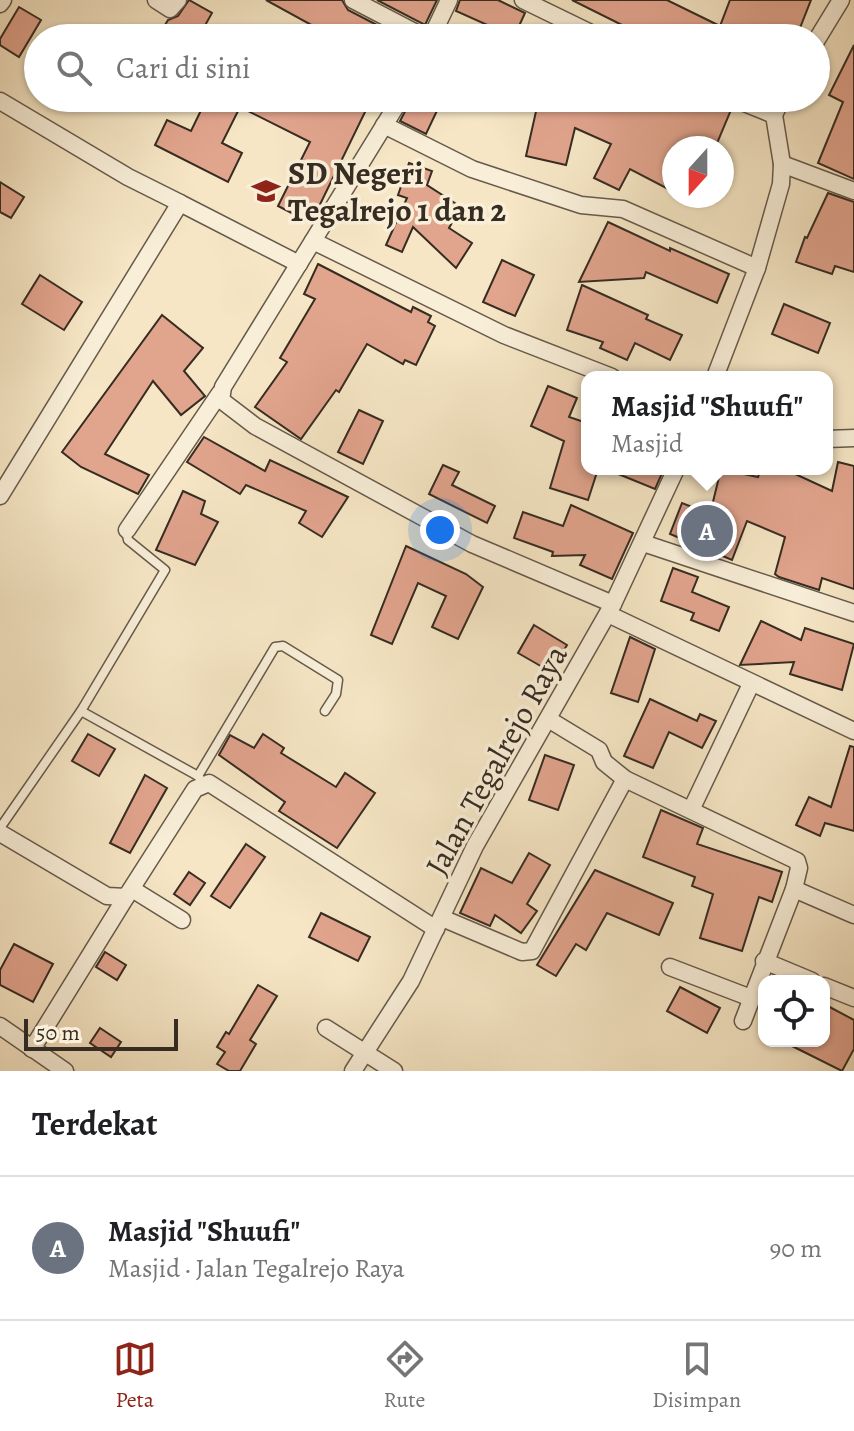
<!DOCTYPE html>
<html lang="id">
<head>
<meta charset="utf-8">
<style>
	:root { --surface:#fff; --page:#f2f2f2; --text:#202124; --muted:#757577; --line:#e0e0e0; --accent:#8f2418 }
	body { margin:0; font-family:Alegreya,serif; background:var(--page); color:var(--text) }
	.controls { position:absolute; right:24px; bottom:24px; display:grid; overflow:hidden; border-radius:16px; box-shadow:0 2px 6px #0004 }
	.controls button { width:72px; height:72px; display:grid; place-items:center; padding:0; border:0; border-bottom:2px solid var(--line); background:var(--surface); color:var(--text); font:40px sans-serif }
	.compass { position:absolute; left:662px; top:136px; width:72px; height:72px; border-radius:50%; background:var(--surface); box-shadow:0 2px 6px #0004; rotate:201deg }
	.scale { position:absolute; left:24px; bottom:20px; width:154px; box-sizing:border-box; padding-left:8px; border:4px solid #362c22; border-top:0; font-size:22px; line-height:28px; white-space:nowrap; color:#362c22; -webkit-text-stroke:6px #f9efd9; paint-order:stroke }
	.you { position:absolute; left:440px; top:530px; width:28px; height:28px; margin:-20px; border:6px solid #fff; border-radius:50%; background:#1a73e8; box-shadow:0 0 0 12px #1a73e833 }
	.badge { display:grid; place-items:center; width:52px; height:52px; border-radius:50%; background:var(--accent); color:#fff; font-size:26px; font-weight:700 }
	.pin { position:absolute; translate:-50% -50%; border:4px solid #fff; box-shadow:0 2px 8px #0006 }
	.popup { position:absolute; left:581px; top:371px; width:252px; height:104px; box-sizing:border-box; display:grid; place-content:center; border-radius:16px; background:var(--surface); filter:drop-shadow(0 2px 6px #0005); font-size:26px; white-space:nowrap; color:var(--muted) }
	.popup b { font-size:30px; color:var(--text) }
	.popup::after { content:''; position:absolute; left:50%; top:100%; margin-left:-16px; border:16px solid transparent; border-top-color:var(--surface) }
	.list { margin:0; padding:0; list-style:none }
	h2 { display:flex; justify-content:space-between; align-items:center; height:104px; margin:0; padding:0 32px; font-size:34px }
	h2 small { font-size:26px; font-weight:400; color:var(--muted) }
	.list li { display:grid; grid-template-columns:52px 1fr auto; gap:24px; align-items:center; box-sizing:border-box; height:144px; padding:0 32px; border-top:2px solid var(--line) }
	.list b { display:block; font-size:30px; white-space:nowrap }
	.list p { margin:0; font-size:26px; white-space:nowrap; color:var(--muted) }
	.list em { font-size:26px; font-style:normal; color:var(--muted) }
	.icon { flex:none; width:44px; height:44px; fill:none; stroke:currentColor; stroke-width:2; stroke-linecap:round; stroke-linejoin:round }
	.map { position:relative; flex:none; width:854px; height:1071px; overflow:hidden }
	.search { position:absolute; background:var(--surface); box-shadow:0 2px 6px #0004; left:24px; right:24px; top:24px; height:88px; display:flex; align-items:center; gap:20px; box-sizing:border-box; padding:0 28px; border-radius:44px; color:var(--muted); font-size:30px }
	.sheet { height:248px; background:var(--surface) }
	nav { display:flex; justify-content:space-around; align-items:center; box-sizing:border-box; height:112px; border-top:2px solid var(--line); background:var(--surface); font-size:22px; color:var(--muted) }
	nav a { display:grid; justify-items:center; gap:4px }
	nav .on { color:var(--accent) }
	.map>svg:first-child { display:block }
	.building { fill:#e1a48d; stroke:#362c22; stroke-width:2 }
	.lines { fill:none; stroke-linecap:round; stroke-linejoin:round }
	.service-casing { stroke:#665a4b; stroke-width:11 }
	.minor-casing { stroke:#665a4b; stroke-width:19 }
	.service { stroke:#f9efd9; stroke-width:8 }
	.minor { stroke:#f9efd9; stroke-width:16 }
	.labels { text-anchor:middle; stroke-width:7; stroke-linejoin:round; paint-order:stroke }
	.poi-label { font-size:32px; font-weight:bold; fill:#362c22; stroke:#f9efd9; text-anchor:start }
	.street-label { font-size:32px; fill:#362c22; stroke:#f9efd9 }
</style>
</head>
<body>
<div class="map">
<svg width="854" height="1071" viewBox="0 0 854 1071">
	<rect width="100%" height="100%" fill="#f6e6c5"/>
	<filter id="stains"><feTurbulence type="fractalNoise" baseFrequency=".0025" numOctaves="4"/><feColorMatrix values="0 0 0 0 .2 0 0 0 0 .09 0 0 0 0 .02 0 0 0 .5 -.17"/></filter>
	<radialGradient id="worn" r=".72"><stop offset=".6" stop-color="#630" stop-opacity="0"/><stop offset="1" stop-color="#630" stop-opacity=".3"/></radialGradient>
	<!-- building -->
	<g class="building">
		<path d="M189,0L212,13L198,38H157L168,20L178,16Z"/>
		<path d="M266,0H342L348,10L402,38H335Z"/>
		<path d="M377,0H437L425,25Z"/>
		<path d="M460,0H498L525,13L514,37L456,11Z"/>
		<path d="M572,0H667L720,26L730,0H811L796,38H648Z"/>
		<path d="M19,7L41,20L19,57L0,45V39Z"/>
		<path d="M854,45V179L818,163L843,102L829,95Z"/>
		<path d="M207,98H341L366,110L311,223L278,206L310,142L240,107L222,143L242,153L228,182L155,145L167,120L191,131Z"/>
		<path d="M412,98H443L426,134L400,121Z"/>
		<path d="M539,98H590L619,111L624,98H721L731,110L715,148H674V192L630,169L619,190L594,178L611,144L575,128L566,165L526,156Z"/>
		<path d="M409,163L432,171L427,185L461,207L449,228L472,243L456,268L413,227L402,252L386,245L407,198L398,195Z"/>
		<path d="M0,182L24,197L11,218L0,212Z"/>
		<path d="M828,193L854,202V272L835,266L832,274L796,262L805,237L807,238Z"/>
		<path d="M608,222L670,251V248L729,274L717,303L646,272L644,278L579,282Z"/>
		<path d="M502,260L534,275L515,316L483,302Z"/>
		<path d="M318,264L411,312L413,307L431,316L428,322L435,326L416,365L405,360L403,364L367,344L339,392L336,390L301,439L255,407L287,362L280,358L315,299L304,294Z"/>
		<path d="M40,275L82,302L64,330L22,304Z"/>
		<path d="M582,285L648,315L646,319L682,335L670,360L635,343L627,360L600,348L603,342L567,330Z"/>
		<path d="M784,304L830,323L818,353L772,334Z"/>
		<path d="M162,315L203,348L184,371L205,396L181,415L153,381L105,454L149,475L138,494L81,467L62,452Z"/>
		<path d="M548,386L577,398L569,417L587,423V469H598L588,500L550,488L564,441L531,426Z"/>
		<path d="M359,410L383,421L363,464L338,452Z"/>
		<path d="M204,437L265,471L270,460L348,497L322,537L299,523L306,511L246,485L240,494L187,462Z"/>
		<path d="M838,462L854,466V589L822,578L819,590L779,577L775,574L785,537L747,521L732,560L670,534L682,503L710,514L721,469L758,477L761,469H796L795,474L832,491Z"/>
		<path d="M443,465L459,472L452,485L495,506L487,523L429,494Z"/>
		<path d="M606,469H664L655,489Z"/>
		<path d="M183,491L205,501L201,514L218,522L195,565L156,550Z"/>
		<path d="M571,505L633,533L612,579L580,565L585,555L552,556L553,552L514,538L523,512L563,526Z"/>
		<path d="M406,546L466,574L483,587L458,639L432,627L446,596L418,583L392,644L371,635Z"/>
		<path d="M673,568L698,577L692,592L729,607L719,631L691,620L694,613L661,601Z"/>
		<path d="M761,621L801,640L805,628L854,644L842,690L790,674L794,662L740,665Z"/>
		<path d="M534,625L567,645L551,672L518,653Z"/>
		<path d="M630,637L655,649L638,702L611,693Z"/>
		<path d="M650,699L697,721L700,714L716,721L702,748L669,732L653,768L624,756Z"/>
		<path d="M88,734L115,749L99,776L72,761Z"/>
		<path d="M263,734L284,748L281,753L336,787L345,773L375,793L337,848L279,811L285,802L219,755L230,735L254,748Z"/>
		<path d="M850,746L854,747V831L825,823L820,836L796,825L809,797L831,807Z"/>
		<path d="M545,755L574,765L558,810L529,800Z"/>
		<path d="M145,775L167,788L130,853L110,843Z"/>
		<path d="M661,810L703,828L697,844L782,872L772,902L759,897L742,951L700,938L713,894L692,886L695,877L643,857Z"/>
		<path d="M246,844L265,857L230,908L211,896Z"/>
		<path d="M529,853L550,865L527,904L537,911L521,933L495,915L490,926L460,913L481,868L512,883Z"/>
		<path d="M595,870L673,903L659,935L607,913L586,950L576,944L556,976L537,965Z"/>
		<path d="M189,872L205,883L190,905L174,894Z"/>
		<path d="M321,913L370,937L358,961L309,937Z"/>
		<path d="M14,944L53,964L33,1002L0,985V970Z"/>
		<path d="M105,952L126,965L117,980L96,967Z"/>
		<path d="M258,985L277,996L250,1040L256,1044L240,1071H229L217,1064L225,1052L217,1047L226,1032L229,1034Z"/>
		<path d="M680,987L720,1008L707,1033L667,1011Z"/>
		<path d="M824,1004L854,1020V1049L842,1071L782,1041H824Z"/>
		<path d="M100,1028L121,1042L111,1057L90,1043Z"/>
	</g>
	<g class="lines">
		<defs>
			<g id="service">
				<path d="M81,711L165,570L128,540L126,530"/>
				<path d="M198,776L275,647L283,646L338,680L336,694L325,711"/>
				<path d="M0,828L81,711L198,776L203,783"/>
			</g>
			<g id="minor">
				<path d="M156,0L170,9L178,0"/>
				<path d="M353,0L426,38"/>
				<path d="M523,0L601,38"/>
				<path d="M0,4L3,0"/>
				<path d="M431,38L449,0"/>
				<path d="M816,41L841,0"/>
				<path d="M401,98L223,387L221,400L255,426L472,544L613,604"/>
				<path d="M732,98L774,115"/>
				<path d="M0,101L128,177L180,203"/>
				<path d="M384,125L472,169L581,205L623,209L757,268"/>
				<path d="M782,164L854,191"/>
				<path d="M313,241L504,335L612,377"/>
				<path d="M715,377L757,268L781,184L782,164L774,115L782,98"/>
				<path d="M827,439L854,438"/>
				<path d="M0,496L180,203L299,264"/>
				<path d="M127,530L220,393"/>
				<path d="M643,543L854,613"/>
				<path d="M608,614L854,731"/>
				<path d="M548,719L599,750L604,762L625,779L797,861L799,868L794,889L743,1021"/>
				<path d="M691,810L751,684"/>
				<path d="M0,833L107,896L126,897L195,789L209,783L436,929"/>
				<path d="M132,889L182,920"/>
				<path d="M794,889L854,915"/>
				<path d="M442,918L522,952L532,951L625,779"/>
				<path d="M764,961L812,981"/>
				<path d="M670,967L751,998"/>
				<path d="M824,986L854,998"/>
				<path d="M0,1026L65,1071"/>
				<path d="M326,1028L394,1071"/>
				<path d="M32,1049L126,897"/>
				<path d="M353,1071L411,981L475,846L613,604L676,469"/>
			</g>
		</defs>
		<!-- service casing -->
		<use href="#service" class="service-casing"/>
		<!-- minor casing -->
		<use href="#minor" class="minor-casing"/>
		<!-- service -->
		<use href="#service" class="service"/>
		<!-- minor -->
		<use href="#minor" class="minor"/>
	</g>
	<!-- icons -->
	<defs>
		<symbol id="school-bare" viewBox="-9 -9 18 18"><path d="M0-5L7-2L0 1L-7-2ZM-4 1L0 2.5L4 1V4Q0 6-4 4Z" fill="#8f2418" stroke="#f9efd9" stroke-width="2.5" paint-order="stroke"/></symbol>
	</defs>
	<g fill-rule="evenodd">
		<use href="#school-bare" x="246" y="171" width="40" height="40"/>
	</g>
	<g class="labels">
		<!-- poi labels -->
		<g class="poi-label">
			<text x="288" y="184">SD Negeri<tspan x="288" dy="37">Tegalrejo 1 dan 2</tspan></text>
		</g>
		<!-- street labels -->
		<g class="street-label">
			<text transform="translate(496 760) rotate(-61)" y="11">Jalan Tegalrejo Raya</text>
		</g>
	</g>
	<rect width="100%" height="100%" filter="url(#stains)"/>
	<rect width="100%" height="100%" fill="url(#worn)"/>
</svg>
<div class="controls">
<button><svg class="icon" aria-label="locate" viewBox="0 0 24 24"><circle cx="12" cy="12" r="6"/><path d="M12 2v4M12 18v4M2 12h4M18 12h4"/></svg></button>
</div>
<svg class="compass" viewBox="-18 -18 36 36"><path d="M0-13l5 13h-10z" fill="#e53935"/><path d="M0 13l5-13h-10z" fill="#757577"/></svg>
<div class="scale">50 m</div>
<div class="you"></div>
<div class="pin badge" style="left:707px;top:531px;background:#6b7280">A</div>
<div class="popup"><b>Masjid &quot;Shuufi&quot;</b>Masjid</div>
<div class="search"><svg class="icon" aria-label="search" viewBox="0 0 24 24"><circle cx="10" cy="10" r="6"/><path d="M15 15l6 6"/></svg>Cari di sini</div>
</div>
<section class="sheet">
<h2>Terdekat<small></small></h2>
<ul class="list">
<li><span class="badge" style="background:#6b7280">A</span><div><b>Masjid &quot;Shuufi&quot;</b><p>Masjid · Jalan Tegalrejo Raya</p></div><em>90 m</em></li>
</ul>
</section>
<nav>
<a class="on"><svg class="icon" aria-label="map" viewBox="0 0 24 24"><path d="M3 6l6-2 6 2 6-2v14l-6 2-6-2-6 2zM9 4v14M15 6v14"/></svg>Peta</a>
<a><svg class="icon" aria-label="directions" viewBox="0 0 24 24"><path d="M12 3l9 9-9 9-9-9zM9 14v-3h6M13 9l2 2-2 2"/></svg>Rute</a>
<a><svg class="icon" aria-label="saved" viewBox="0 0 24 24"><path d="M7 4h10v16l-5-4-5 4z"/></svg>Disimpan</a>
</nav>
</body>
</html>
